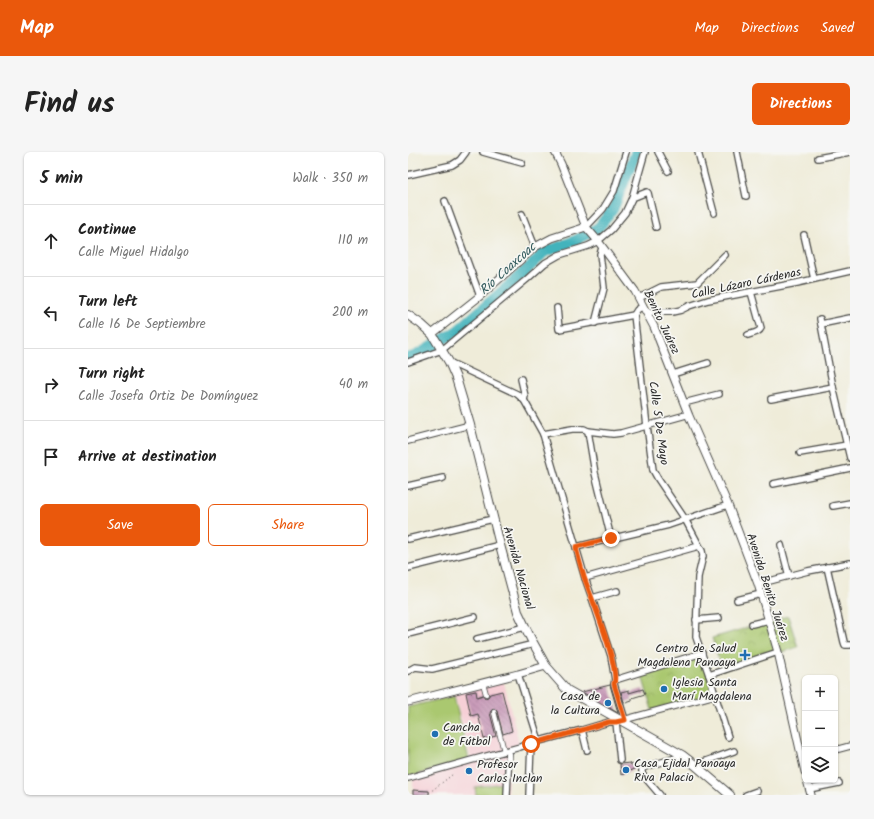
<!DOCTYPE html>
<html lang="en">
<head>
<meta charset="utf-8">
<style>
	:root { --surface:#fff; --page:#f6f6f6; --text:#222; --muted:#767676; --line:#e0e0e0; --accent:#ea580c }
	body { margin:0; font-family:Kalam,sans-serif; background:var(--page); color:var(--text) }
	.controls { position:absolute; right:12px; bottom:12px; display:grid; overflow:hidden; border-radius:6px; box-shadow:0 1px 3px #0004 }
	.controls button { width:36px; height:36px; display:grid; place-items:center; padding:0; border:0; border-bottom:1px solid var(--line); background:var(--surface); color:var(--text); font:20px sans-serif }
	.stop { position:absolute; width:12px; height:12px; margin:-9px; border:3px solid #ea580c; border-radius:50%; background:#fff }
	.stop.end { background:#ea580c; border-color:#fff; box-shadow:0 1px 4px #0008 }
	.list { margin:0; padding:0; list-style:none }
	h2 { display:flex; justify-content:space-between; align-items:center; height:52px; margin:0; padding:0 16px; font-size:17px }
	h2 small { font-size:13px; font-weight:400; color:var(--muted) }
	.list li { display:grid; grid-template-columns:26px 1fr auto; gap:12px; align-items:center; box-sizing:border-box; height:72px; padding:0 16px; border-top:1px solid var(--line) }
	.list b { display:block; font-size:15px; white-space:nowrap }
	.list p { margin:0; font-size:13px; white-space:nowrap; color:var(--muted) }
	.list em { font-size:13px; font-style:normal; color:var(--muted) }
	.actions { display:flex; gap:8px; padding:12px 16px }
	.actions a { flex:1; padding:9px 0; border:1px solid var(--accent); border-radius:6px; text-align:center; font-size:14px; color:var(--accent) }
	.actions .main { background:var(--accent); color:#fff }
	.icon { flex:none; width:22px; height:22px; fill:none; stroke:currentColor; stroke-width:2; stroke-linecap:round; stroke-linejoin:round }
	.map { position:relative; flex:none; width:442px; height:643px; overflow:hidden; border-radius:6px }
	header { display:flex; align-items:center; gap:24px; box-sizing:border-box; height:56px; padding:0 20px; background:var(--accent); color:#fff }
	header strong { font-size:19px }
	nav { display:flex; gap:22px; margin-inline-start:auto; font-size:14px }
	.intro { display:flex; align-items:center; justify-content:space-between; box-sizing:border-box; height:96px; padding:0 24px }
	h1 { margin:0; font-size:28px }
	.button { padding:10px 18px; border-radius:6px; background:var(--accent); color:#fff; font-size:14px; font-weight:700 }
	main { display:flex; gap:24px; padding:0 24px }
	aside { flex:1; background:var(--surface); border-radius:6px; box-shadow:0 1px 3px #0004 }
	.map>svg:first-child { display:block }
	.built { fill:#f6cfd6 }
	.park { fill:url(#park-crowns); stroke:#6a7a4d }
	.garden { fill:#aac86f; stroke:#6a7a4d }
	.lines { fill:none; stroke-linecap:round; stroke-linejoin:round }
	.river { stroke:#43b3bc; stroke-width:11 }
	.building { fill:url(#building-back-hatch) }
	.pedestrian-casing { stroke:#484845; stroke-width:6 }
	.minor-casing { stroke:#484845; stroke-width:8 }
	.tertiary-casing { stroke:#484845; stroke-width:9 }
	.secondary-casing { stroke:#484845; stroke-width:10 }
	.path { stroke:#484845; stroke-width:1; stroke-dasharray:1 3; stroke-linecap:butt }
	.pedestrian { stroke:#fff; stroke-width:4.5 }
	.minor { stroke:#fff; stroke-width:5.5 }
	.tertiary { stroke:#fff; stroke-width:7 }
	.secondary { stroke:#fff; stroke-width:8 }
	.route { stroke:#ea580c; stroke-width:5 }
	.poi-dot { fill:#1f6fb2; stroke:#f6f6f2; stroke-width:1.5 }
	.labels { text-anchor:middle; stroke-width:3.5; stroke-linejoin:round; paint-order:stroke }
	.street-label { font-size:12px; fill:#2b2b2b; stroke:#f6f6f2 }
	.poi-label { font-size:12px; fill:#2b2b2b; stroke:#f6f6f2; text-anchor:start }
	.water-label { font-size:13px; font-style:italic; fill:#335b5e; stroke:#f6f6f2 }
</style>
</head>
<body>
<header>
<strong>Map</strong>
<nav><a>Map</a><a>Directions</a><a>Saved</a></nav>
</header>
<div class="intro"><h1>Find us</h1><a class="button">Directions</a></div>
<main>
<aside>
<h2>5 min<small>Walk · 350 m</small></h2>
<ul class="list">
<li><svg class="icon" aria-label="ahead" viewBox="0 0 24 24"><path d="M12 20V5M6 11l6-6 6 6"/></svg><div><b>Continue</b><p>Calle Miguel Hidalgo</p></div><em>110 m</em></li>
<li><svg class="icon" aria-label="left" viewBox="0 0 24 24"><path d="M17 20v-9H6M10 6l-5 5 5 5"/></svg><div><b>Turn left</b><p>Calle 16 De Septiembre</p></div><em>200 m</em></li>
<li><svg class="icon" aria-label="right" viewBox="0 0 24 24"><path d="M7 20v-9h11M14 6l5 5-5 5"/></svg><div><b>Turn right</b><p>Calle Josefa Ortiz De Domínguez</p></div><em>40 m</em></li>
<li><svg class="icon" aria-label="arrive" viewBox="0 0 24 24"><path d="M6 21V4h12l-3 4 3 4H6"/></svg><div><b>Arrive at destination</b></div></li>
</ul>
<div class="actions"><a class="main">Save</a><a>Share</a></div>
</aside>
<div class="map">
<svg width="442" height="643" viewBox="0 0 442 643">
	<defs>
		<pattern id="park-crowns" width="20" height="18" patternUnits="userSpaceOnUse"><rect width="20" height="18" fill="#aac86f"/><path d="M2 6a3 3 0 1 1 6 0M12 15a3 3 0 1 1 6 0" fill="none" stroke="#92ac60"/></pattern>
		<pattern id="building-back-hatch" width="6" height="6" patternUnits="userSpaceOnUse"><rect width="6" height="6" fill="#c99bb9"/><path d="M-1 5l2 2M0 0l6 6M5-1l2 2" fill="none" stroke="#a37f97"/></pattern>
	</defs>
	<rect width="100%" height="100%" fill="#f6f6f2"/>
	<filter id="ink" filterUnits="userSpaceOnUse"><feTurbulence type="fractalNoise" baseFrequency=".025" numOctaves="2"/><feDisplacementMap in="SourceGraphic" scale="8" xChannelSelector="R" yChannelSelector="G"/><feConvolveMatrix kernelMatrix="1 2 1 2 8 2 1 2 1" color-interpolation-filters="sRGB"/></filter>
	<filter id="wash" filterUnits="userSpaceOnUse"><feTurbulence type="fractalNoise" baseFrequency=".012" numOctaves="4" result="noise"/><feDisplacementMap in="SourceGraphic" scale="16" xChannelSelector="R" yChannelSelector="G"/><feGaussianBlur stdDeviation="0.9" result="paint"/><feColorMatrix in="noise" values="0 0 0 0 0 0 0 0 0 0 0 0 0 0 0 0 0 1.4 0 .05"/><feComposite in="paint" operator="in"/></filter>
	<g filter="url(#wash)">
		<rect width="100%" height="100%" fill="#efecd9"/>
		<!-- built -->
		<path class="built" d="M95,526L112,595L101,598L99,643H5V624L63,607L46,539Z"/>
		<!-- park -->
		<g class="park">
			<path d="M380,464L390,495L314,518L304,486Z"/>
			<path d="M294,503L306,542L244,558L233,520Z"/>
		</g>
		<!-- garden -->
		<g class="garden">
			<path d="M46,544L61,608L0,625V555Z"/>
			<path d="M95,631L97,643H68L67,635Z"/>
		</g>
		<g class="lines">
			<!-- river -->
			<path class="river" d="M0,206L8,204L49,179L126,111L135,101L168,88L179,82L191,75L205,57L228,0"/>
		</g>
		<g id="blocks">
			<!-- building -->
			<g class="building">
				<path d="M202,533L210,561L174,540Z"/>
				<path d="M235,537L237,542L224,546V549L218,551L217,550H216L213,540L221,538V541Z"/>
				<path d="M68,539L69,545L75,543L77,546L80,545L82,542L94,539L104,579L95,582L89,559L87,557H85L83,559L82,561L88,584L76,587L70,562L63,564L58,541Z"/>
				<path d="M222,611L223,613L226,612L228,616L219,620L218,621L213,623L212,612Z"/>
				<path d="M5,638L21,639V643H5Z"/>
			</g>
		</g>
	</g>
	<g filter="url(#ink)">
		<use href="#blocks" fill-opacity="0" stroke="#484845" stroke-width="1"/>
		<g class="lines">
			<defs>
				<g id="pedestrian">
					<path d="M75,531L78,542"/>
					<path d="M86,560L96,599"/>
				</g>
				<g id="minor">
					<path d="M75,0L114,11"/>
					<path d="M250,0L260,19"/>
					<path d="M290,0L306,61"/>
					<path d="M329,0L338,44"/>
					<path d="M410,6L442,0"/>
					<path d="M0,23L44,13L52,8L58,0"/>
					<path d="M224,46L239,40L240,41L248,75"/>
					<path d="M37,49L72,144"/>
					<path d="M114,62L127,95"/>
					<path d="M178,75L195,57L206,39L218,0"/>
					<path d="M396,83L406,127"/>
					<path d="M231,146L253,135L289,131L317,103"/>
					<path d="M235,154L229,158L226,163L239,274L245,318L250,327L277,367L294,399L295,404L290,425L288,485L301,523L320,585"/>
					<path d="M149,156L151,177L226,163"/>
					<path d="M239,160H264L273,158L281,154L300,148L389,131L442,119"/>
					<path d="M412,167L425,235L442,306"/>
					<path d="M187,171L196,136L192,102L194,96"/>
					<path d="M413,172L442,166"/>
					<path d="M340,183C345,181 351,181 353,176L343,140"/>
					<path d="M0,210L34,198L118,128L137,111L151,103L180,94L190,89L203,78L217,61L224,46L237,0"/>
					<path d="M41,210L109,242L116,248L135,282L177,426L184,446L203,504L207,528L206,532L217,568"/>
					<path d="M265,222L300,211"/>
					<path d="M113,227L117,244L116,248"/>
					<path d="M363,247L425,235"/>
					<path d="M276,251L311,242"/>
					<path d="M180,279L187,321L203,386"/>
					<path d="M135,282L164,277H176L180,279L205,282L213,281L278,263L281,264"/>
					<path d="M0,289L62,273"/>
					<path d="M392,301L439,293"/>
					<path d="M365,332L442,316"/>
					<path d="M0,334L35,326"/>
					<path d="M425,354L442,351"/>
					<path d="M0,387L85,367"/>
					<path d="M373,393L381,424"/>
					<path d="M168,395L261,373L320,353"/>
					<path d="M419,415L436,490L437,493H442"/>
					<path d="M0,416L92,393"/>
					<path d="M177,426L291,394"/>
					<path d="M350,432L400,419L442,411"/>
					<path d="M184,446L209,439"/>
					<path d="M329,448L353,442"/>
					<path d="M288,468L311,466"/>
					<path d="M344,472L361,468"/>
					<path d="M0,482L67,465"/>
					<path d="M69,487L117,475"/>
					<path d="M0,519L7,515L24,517L126,492"/>
					<path d="M110,522L131,589"/>
					<path d="M301,523L370,500"/>
					<path d="M207,528L294,501"/>
					<path d="M208,570L212,608"/>
					<path d="M174,578L179,598"/>
					<path d="M427,598L442,594"/>
					<path d="M287,613L326,599"/>
					<path d="M0,626L64,608L112,595L131,589L174,578L201,570H208L307,543"/>
					<path d="M401,637L431,631"/>
					<path d="M99,643L101,598"/>
					<path d="M121,643L123,592"/>
					<path d="M252,643L234,622V617L237,615L275,604"/>
					<path d="M338,643L349,639"/>
				</g>
				<g id="tertiary">
					<path d="M147,0L153,12L178,75L190,89L227,139L246,175L281,264L320,353L350,432L370,500L397,620"/>
					<path d="M24,182L72,144L127,95L144,86L178,75"/>
					<path d="M0,550L110,522L138,514"/>
					<path d="M399,628L403,643"/>
				</g>
				<path id="secondary" d="M0,163L13,172L24,182L41,210L48,226L62,273L92,393L110,460L123,487L138,514L159,538L274,603L287,613L322,643"/>
			</defs>
			<!-- pedestrian casing -->
			<use href="#pedestrian" class="pedestrian-casing"/>
			<!-- minor casing -->
			<use href="#minor" class="minor-casing"/>
			<!-- tertiary casing -->
			<use href="#tertiary" class="tertiary-casing"/>
			<!-- secondary casing -->
			<use href="#secondary" class="secondary-casing"/>
			<!-- path -->
			<path class="path" d="M18,643L44,623L43,620"/>
			<!-- pedestrian -->
			<use href="#pedestrian" class="pedestrian"/>
			<!-- minor -->
			<use href="#minor" class="minor"/>
			<!-- tertiary -->
			<use href="#tertiary" class="tertiary"/>
			<!-- secondary -->
			<use href="#secondary" class="secondary"/>
		</g>
	</g>
	<g class="lines" filter="url(#ink)">
		<!-- route -->
		<path class="route" d="M123,592L174,578L201,570H208L217,568L206,532C212,515 183,445 176,425C173,415 170,405 168,395L203,386"/>
	</g>
	<!-- markers -->
	<g class="poi-dot">
		<path d="M335 497h4v4h4v4h-4v4h-4v-4h-4v-4h4z"/>
		<circle cx="256" cy="537" r="4"/>
		<circle cx="200" cy="551" r="4"/>
		<circle cx="27" cy="582" r="4"/>
		<circle cx="218" cy="618" r="4"/>
		<circle cx="61" cy="619" r="4"/>
	</g>
	<g class="labels">
		<!-- street labels -->
		<g class="street-label">
			<text transform="translate(338 131) rotate(-12)" y="4">Calle Lázaro Cárdenas</text>
			<text transform="translate(254 170) rotate(65)" y="4">Benito Juárez</text>
			<text transform="translate(251 271) rotate(82)" y="4">Calle 5 De Mayo</text>
			<text transform="translate(111 416) rotate(74)" y="4">Avenida Nacional</text>
			<text transform="translate(360 435) rotate(72)" y="4">Avenida Benito Juárez</text>
		</g>
		<!-- poi labels -->
		<g class="poi-label">
			<text x="328" y="500" text-anchor="end">Centro de Salud<tspan x="328" dy="14">Magdalena Panoaya</tspan></text>
			<text x="264" y="534">Iglesia Santa<tspan x="264" dy="14">Marí Magdalena</tspan></text>
			<text x="192" y="548" text-anchor="end">Casa de<tspan x="192" dy="14">la Cultura</tspan></text>
			<text x="35" y="579">Cancha<tspan x="35" dy="14">de Fútbol</tspan></text>
			<text x="226" y="615">Casa Ejidal Panoaya<tspan x="226" dy="14">Riva Palacio</tspan></text>
			<text x="69" y="616">Profesor<tspan x="69" dy="14">Carlos Inclan</tspan></text>
		</g>
		<!-- water labels -->
		<g class="water-label">
			<text transform="translate(99 116) rotate(-42)" y="5">Río Coaxcoac</text>
		</g>
	</g>
</svg>
<div class="controls">
<button>+</button>
<button>−</button>
<button><svg class="icon" aria-label="layers" viewBox="0 0 24 24"><path d="M12 4l9 5-9 5-9-5zM3 14l9 5 9-5"/></svg></button>
</div>
<div class="stop" style="left:123px;top:592px"></div>
<div class="stop end" style="left:203px;top:386px"></div>
</div>
</main>
</body>
</html>
